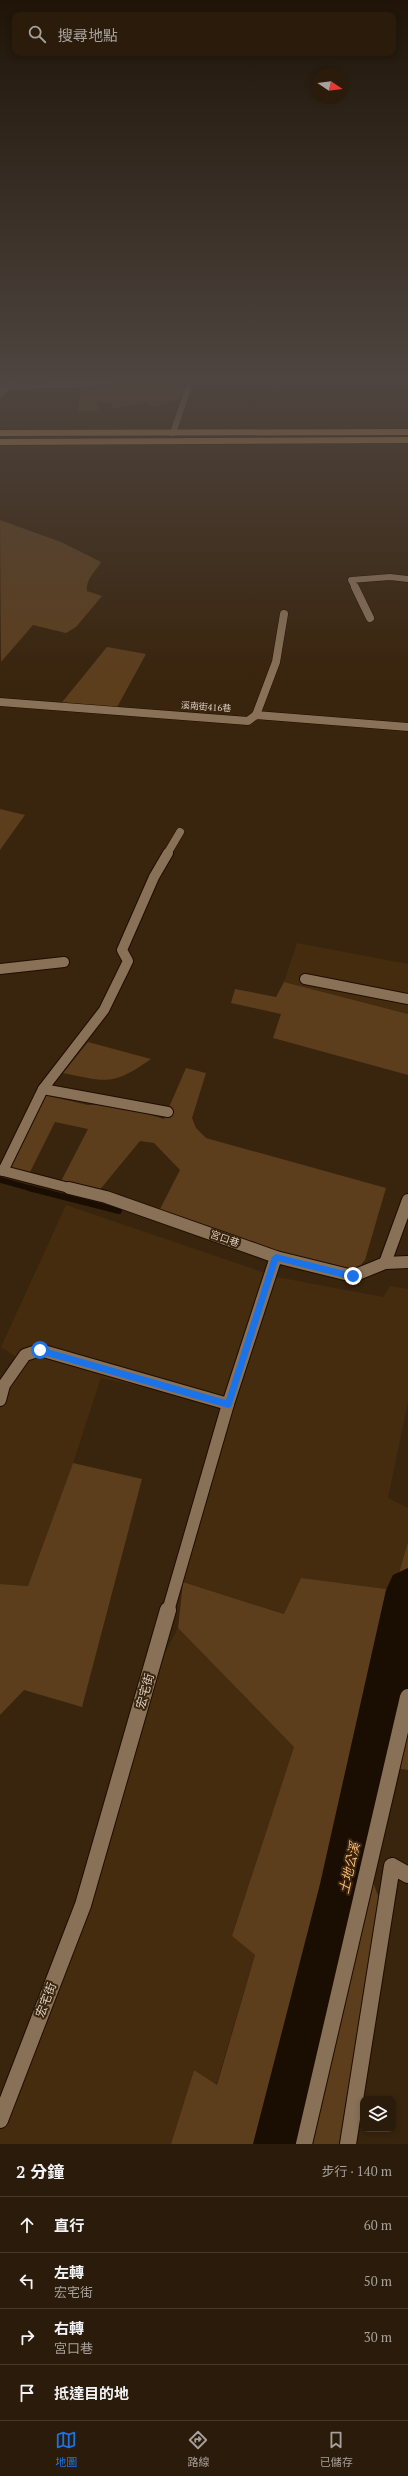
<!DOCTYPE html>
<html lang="zh-TW">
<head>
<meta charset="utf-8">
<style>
	:root { --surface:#2b1b0a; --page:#332413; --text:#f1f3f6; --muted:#a6a19c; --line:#47392b; --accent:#1a73e8 }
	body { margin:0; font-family:"PT Serif","Noto Sans TC",serif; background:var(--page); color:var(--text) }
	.controls { position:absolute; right:12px; bottom:12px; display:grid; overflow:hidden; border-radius:8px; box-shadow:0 2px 6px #0003 }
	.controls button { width:36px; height:36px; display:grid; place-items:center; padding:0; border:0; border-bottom:1px solid var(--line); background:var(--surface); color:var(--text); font:20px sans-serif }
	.compass { position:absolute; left:312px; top:68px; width:36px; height:36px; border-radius:50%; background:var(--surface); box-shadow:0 2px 6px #0003; rotate:103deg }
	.stop { position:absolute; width:12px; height:12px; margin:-9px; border:3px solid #1a73e8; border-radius:50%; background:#fff }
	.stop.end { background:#1a73e8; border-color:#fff; box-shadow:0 1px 4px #0008 }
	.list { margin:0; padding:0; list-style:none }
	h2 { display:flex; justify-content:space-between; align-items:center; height:52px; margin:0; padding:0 16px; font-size:17px }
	h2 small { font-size:13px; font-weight:400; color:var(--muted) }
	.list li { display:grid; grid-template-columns:26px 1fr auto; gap:12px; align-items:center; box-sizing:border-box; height:56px; padding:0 16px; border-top:1px solid var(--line) }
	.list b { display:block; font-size:15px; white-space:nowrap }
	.list p { margin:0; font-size:13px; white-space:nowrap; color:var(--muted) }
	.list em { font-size:13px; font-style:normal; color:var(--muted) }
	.icon { flex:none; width:22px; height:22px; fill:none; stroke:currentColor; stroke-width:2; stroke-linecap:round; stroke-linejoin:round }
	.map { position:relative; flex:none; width:408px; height:2144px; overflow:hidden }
	.search { position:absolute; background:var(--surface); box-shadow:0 2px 6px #0003; left:12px; right:12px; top:12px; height:44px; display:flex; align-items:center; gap:10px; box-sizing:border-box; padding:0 14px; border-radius:8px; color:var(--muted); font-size:15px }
	.sheet { height:276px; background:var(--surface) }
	nav { display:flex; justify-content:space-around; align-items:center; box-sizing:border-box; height:56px; border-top:1px solid var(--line); background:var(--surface); font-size:11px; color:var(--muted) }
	nav a { display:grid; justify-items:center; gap:2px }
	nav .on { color:var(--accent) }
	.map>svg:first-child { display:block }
	.built { fill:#452c0e }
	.green { fill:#5c3e1d }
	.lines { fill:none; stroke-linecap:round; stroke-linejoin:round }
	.stream-far1 { stroke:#1a0d01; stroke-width:5.5 }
	.stream { stroke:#1a0d01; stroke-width:6 }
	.river { fill:#1a0d01; fill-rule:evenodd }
	.minor-far4-casing { stroke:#1f0d00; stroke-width:7 }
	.minor-far3-casing { stroke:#1f0d00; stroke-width:9 }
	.minor-far2-casing { stroke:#1f0d00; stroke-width:12 }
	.minor-far1-casing { stroke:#1f0d00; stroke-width:14 }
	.minor-casing { stroke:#1f0d00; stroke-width:18 }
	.major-casing { stroke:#1f0d00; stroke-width:7 }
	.minor-far4 { stroke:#897158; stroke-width:6 }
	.minor-far3 { stroke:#897158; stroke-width:8 }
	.minor-far2 { stroke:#897158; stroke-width:10 }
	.minor-far1 { stroke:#897158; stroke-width:12 }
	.minor { stroke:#897158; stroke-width:16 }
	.major { stroke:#c48c4b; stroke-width:6 }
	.route { fill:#1a73e8 }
	.labels { text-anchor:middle; stroke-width:4; stroke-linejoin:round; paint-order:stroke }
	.far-street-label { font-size:9px; fill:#dfd1c4; stroke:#39240d }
	.street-label { font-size:10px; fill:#dfd1c4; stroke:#39240d }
	.near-street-label { font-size:12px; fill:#dfd1c4; stroke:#39240d }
	.near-water-label { font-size:13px; font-style:italic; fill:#fab973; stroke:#39240d }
</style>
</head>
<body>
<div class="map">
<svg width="408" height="2144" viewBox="0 0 408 2144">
	<rect width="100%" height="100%" fill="#39240d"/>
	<!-- built -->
	<g class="built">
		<path d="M297,943L408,964V1014L284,982Z"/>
		<path d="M66,1205L277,1277L383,1297L390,1286L408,1289V1402L388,1498L408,1508V1542L394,1590L301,1578L285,1614L183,1582L225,1404L101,1378L73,1463L28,1586L0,1584V1408L15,1356L1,1347Z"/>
		<path d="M178,1628L294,1747L232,1936L255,1955L216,2085L194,2070L171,2144H0V2125L152,1678Z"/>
	</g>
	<!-- green -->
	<g class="green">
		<path d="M150,377H189L184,380L183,386L190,393H180L182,398L155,407L146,402L114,409L110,402L96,403L100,411H78L81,389L115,386Z"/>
		<path d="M241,377H285L278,387L245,381Z"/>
		<path d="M0,520L61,542L101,562C96,571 85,580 87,591L102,596L76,627L66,633L33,625L1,662Z"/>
		<path d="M107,647L146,654L115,711L59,706Z"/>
		<path d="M0,809L25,815L0,850Z"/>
		<path d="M284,982L408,1014V1075L273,1038L281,1014L231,1003L235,989L276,997Z"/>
		<path d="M88,1042L151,1059C113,1086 107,1082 63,1073Z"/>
		<path d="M186,1068L206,1073L192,1118L196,1128L206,1138L386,1188L365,1260L357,1270L348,1273L157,1215L180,1170L154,1143L140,1141L93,1198L57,1189L88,1129L55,1122L26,1180L5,1169L24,1123L45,1095L88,1105L115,1104L164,1119Z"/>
		<path d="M73,1463L142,1479L82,1707L24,1690L0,1715V1584L28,1586Z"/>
		<path d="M408,1542V1770L390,1767L367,1866L386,1917L339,2144H171L194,2070L217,2085L255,1955L232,1936L294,1747L178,1628L183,1582L284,1614L301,1578L394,1590Z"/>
	</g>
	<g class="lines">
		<!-- stream-far1 -->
		<path class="stream-far1" d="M0,1180L33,1189"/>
		<!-- stream -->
		<path class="stream" d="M29,1188L119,1211"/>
		<!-- river -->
		<path class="river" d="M408,1568V1696L370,1884L307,2144H253L320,1884L386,1590L393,1575Z"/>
		<defs>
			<g id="minor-far4">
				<path d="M0,386L80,385L138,377"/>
				<path d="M0,396L15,377"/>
				<path d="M173,433L192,377"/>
				<path d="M355,588L351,580L390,577L408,579"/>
			</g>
			<g id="minor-far3">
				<path d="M355,587L370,618"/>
				<path d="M0,702L248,721L256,715L408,727"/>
				<path d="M256,715L276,662L284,614"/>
				<path d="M167,854L180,832"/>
			</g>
			<g id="minor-far2">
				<path d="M0,969L64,962"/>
				<path d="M305,979L408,999"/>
				<path d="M43,1089L168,1112"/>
				<path d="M0,1170L73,1189"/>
				<path d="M3,1171L43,1089L104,1010L128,961L122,950L154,877L168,853"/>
			</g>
			<g id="minor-far1">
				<path d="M69,1188L106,1197L276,1257L353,1276L385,1263L408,1262"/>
				<path d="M385,1263L408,1200"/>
				<path d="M0,1400L4,1385L25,1355L40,1350L228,1404"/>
				<path d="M168,1611L228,1404L276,1257"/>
			</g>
			<g id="minor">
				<path d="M0,2120L83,1905L168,1610"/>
				<path d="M304,2144L408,1697"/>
				<path d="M348,2144L392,1866L408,1875"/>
			</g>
			<g id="major">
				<path d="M0,433L408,432"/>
				<path d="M0,442L408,440"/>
			</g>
		</defs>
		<!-- minor-far4 casing -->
		<use href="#minor-far4" class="minor-far4-casing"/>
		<!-- minor-far3 casing -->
		<use href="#minor-far3" class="minor-far3-casing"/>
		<!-- minor-far2 casing -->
		<use href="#minor-far2" class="minor-far2-casing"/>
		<!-- minor-far1 casing -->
		<use href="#minor-far1" class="minor-far1-casing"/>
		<!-- minor casing -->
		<use href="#minor" class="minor-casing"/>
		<!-- major casing -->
		<use href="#major" class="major-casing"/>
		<!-- minor-far4 -->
		<use href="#minor-far4" class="minor-far4"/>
		<!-- minor-far3 -->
		<use href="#minor-far3" class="minor-far3"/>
		<!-- minor-far2 -->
		<use href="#minor-far2" class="minor-far2"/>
		<!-- minor-far1 -->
		<use href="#minor-far1" class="minor-far1"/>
		<!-- minor -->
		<use href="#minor" class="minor"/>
		<!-- major -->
		<use href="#major" class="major"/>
	</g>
	<!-- sky -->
	<linearGradient id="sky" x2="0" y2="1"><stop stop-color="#1f1407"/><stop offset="0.56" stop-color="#4e4540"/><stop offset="1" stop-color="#4e4540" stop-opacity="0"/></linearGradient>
	<rect width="408" height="678" fill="url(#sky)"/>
	<!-- route -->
	<path class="route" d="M276,1254L353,1273L357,1276L353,1280L278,1261L231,1407L228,1408L40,1354L36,1350L40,1347L226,1400L272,1257Z"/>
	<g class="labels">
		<!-- far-street labels -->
		<g class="far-street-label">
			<text transform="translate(206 707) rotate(4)" y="3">溪南街416巷</text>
		</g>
		<!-- street labels -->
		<g class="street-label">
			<text transform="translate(225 1238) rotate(19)" y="4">宮口巷</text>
		</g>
		<!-- near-street labels -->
		<g class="near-street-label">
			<text transform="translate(145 1691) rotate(-74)" y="4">宏宅街</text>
			<text transform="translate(46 2000) rotate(-69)" y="4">宏宅街</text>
		</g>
		<!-- near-water labels -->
		<g class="near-water-label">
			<text transform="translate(349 1868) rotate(-77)" y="5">土地公溪</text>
		</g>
	</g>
</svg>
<div class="controls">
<button><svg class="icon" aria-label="layers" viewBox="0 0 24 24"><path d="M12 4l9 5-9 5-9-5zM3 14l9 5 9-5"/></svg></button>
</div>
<svg class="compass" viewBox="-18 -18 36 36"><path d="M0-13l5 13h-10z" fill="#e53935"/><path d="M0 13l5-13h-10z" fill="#a6a19c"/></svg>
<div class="stop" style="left:40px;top:1350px"></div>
<div class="stop end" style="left:353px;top:1276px"></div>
<div class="search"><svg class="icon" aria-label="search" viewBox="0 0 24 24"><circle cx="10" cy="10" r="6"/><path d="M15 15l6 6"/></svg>搜尋地點</div>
</div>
<section class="sheet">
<h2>2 分鐘<small>步行 · 140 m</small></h2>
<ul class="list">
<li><svg class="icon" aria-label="ahead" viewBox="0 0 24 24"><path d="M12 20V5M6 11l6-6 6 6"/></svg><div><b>直行</b></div><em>60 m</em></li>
<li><svg class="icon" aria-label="left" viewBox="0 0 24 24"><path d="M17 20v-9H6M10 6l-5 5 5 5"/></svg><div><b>左轉</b><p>宏宅街</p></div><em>50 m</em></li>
<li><svg class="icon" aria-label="right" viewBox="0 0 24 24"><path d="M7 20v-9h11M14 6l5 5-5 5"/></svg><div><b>右轉</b><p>宮口巷</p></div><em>30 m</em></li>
<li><svg class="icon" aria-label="arrive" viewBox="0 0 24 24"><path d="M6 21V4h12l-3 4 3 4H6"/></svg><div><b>抵達目的地</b></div></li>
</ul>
</section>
<nav>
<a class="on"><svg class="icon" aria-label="map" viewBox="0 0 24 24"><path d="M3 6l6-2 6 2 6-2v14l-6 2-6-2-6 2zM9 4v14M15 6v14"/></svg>地圖</a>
<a><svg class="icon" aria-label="directions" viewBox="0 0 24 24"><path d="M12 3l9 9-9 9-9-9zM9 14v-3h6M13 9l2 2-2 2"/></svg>路線</a>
<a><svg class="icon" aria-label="saved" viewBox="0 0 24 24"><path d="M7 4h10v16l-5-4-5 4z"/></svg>已儲存</a>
</nav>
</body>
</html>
